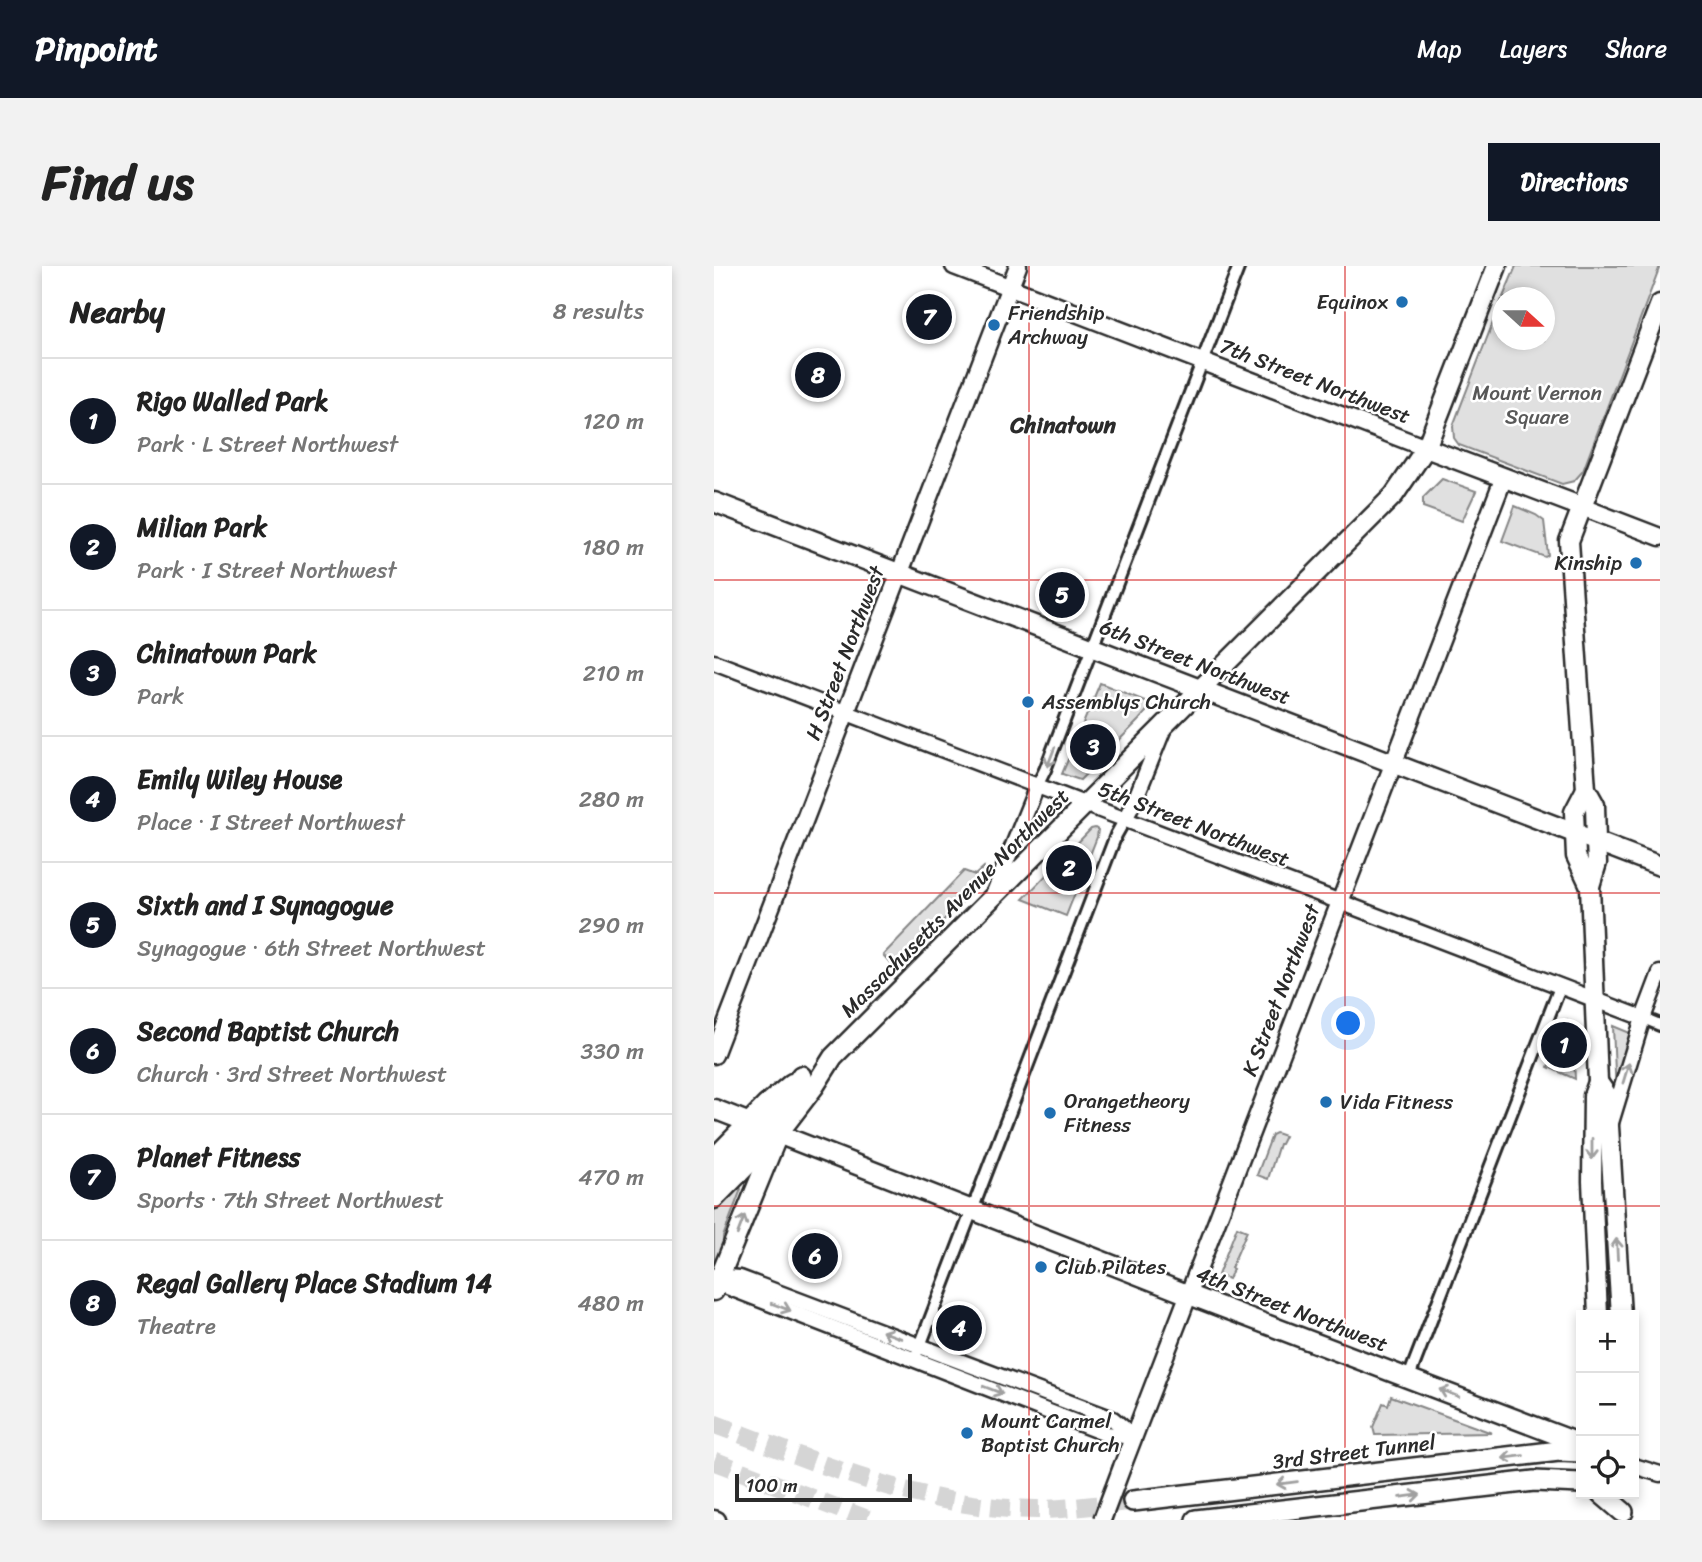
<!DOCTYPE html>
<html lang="en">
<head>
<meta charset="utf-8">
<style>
	:root { --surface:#fff; --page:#f2f2f2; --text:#222; --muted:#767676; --line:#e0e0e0; --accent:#111827 }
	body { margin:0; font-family:Sriracha,sans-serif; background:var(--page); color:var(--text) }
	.controls { position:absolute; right:21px; bottom:21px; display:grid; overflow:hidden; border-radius:0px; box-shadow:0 4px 10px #0003 }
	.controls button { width:63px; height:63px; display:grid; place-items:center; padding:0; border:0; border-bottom:2px solid var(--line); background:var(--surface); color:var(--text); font:35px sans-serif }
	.compass { position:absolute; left:778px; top:21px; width:63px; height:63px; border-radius:50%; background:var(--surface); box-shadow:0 4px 10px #0003; rotate:111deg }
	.scale { position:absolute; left:21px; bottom:18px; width:177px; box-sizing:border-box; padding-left:7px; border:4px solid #2b2b2b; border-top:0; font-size:19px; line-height:24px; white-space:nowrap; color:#2b2b2b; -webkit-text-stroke:5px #fff; paint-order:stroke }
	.you { position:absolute; left:635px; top:758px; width:24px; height:24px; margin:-18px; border:5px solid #fff; border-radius:50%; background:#1a73e8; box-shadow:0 0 0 10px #1a73e833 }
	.badge { display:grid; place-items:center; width:46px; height:46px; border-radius:50%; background:var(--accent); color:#fff; font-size:23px; font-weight:700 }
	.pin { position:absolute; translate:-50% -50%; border:4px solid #fff; box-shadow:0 2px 7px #0006 }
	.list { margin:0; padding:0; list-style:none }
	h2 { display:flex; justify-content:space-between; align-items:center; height:91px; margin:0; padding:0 28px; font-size:30px }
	h2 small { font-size:23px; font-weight:400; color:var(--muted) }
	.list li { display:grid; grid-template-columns:46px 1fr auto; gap:21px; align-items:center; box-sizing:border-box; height:126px; padding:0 28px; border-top:2px solid var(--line) }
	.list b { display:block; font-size:26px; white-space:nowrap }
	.list p { margin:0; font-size:23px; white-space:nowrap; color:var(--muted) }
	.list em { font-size:23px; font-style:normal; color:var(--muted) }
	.icon { flex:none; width:38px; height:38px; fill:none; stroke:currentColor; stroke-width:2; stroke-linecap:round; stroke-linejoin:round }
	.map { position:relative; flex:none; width:946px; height:1254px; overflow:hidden; border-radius:0px }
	header { display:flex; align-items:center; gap:42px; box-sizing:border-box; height:98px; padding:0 35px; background:var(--accent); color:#fff }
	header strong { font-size:33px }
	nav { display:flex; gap:38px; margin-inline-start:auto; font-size:24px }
	.intro { display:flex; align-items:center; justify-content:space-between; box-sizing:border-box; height:168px; padding:0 42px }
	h1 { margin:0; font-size:49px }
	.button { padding:18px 32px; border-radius:0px; background:var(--accent); color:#fff; font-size:24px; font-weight:700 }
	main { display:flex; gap:42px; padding:0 42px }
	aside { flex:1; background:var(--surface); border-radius:0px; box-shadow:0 4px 10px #0003 }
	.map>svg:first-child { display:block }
	.green { fill:#e0e0e0; stroke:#868686; stroke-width:2 }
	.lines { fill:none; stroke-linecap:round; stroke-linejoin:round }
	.motorway-tunnel { stroke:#d5d5d5; stroke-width:19; stroke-dasharray:19 10; stroke-linecap:butt }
	.minor-casing { stroke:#2b2b2b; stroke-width:16 }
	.tertiary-casing { stroke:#2b2b2b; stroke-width:19 }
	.secondary-casing { stroke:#2b2b2b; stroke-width:21 }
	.primary-casing { stroke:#2b2b2b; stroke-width:23 }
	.trunk-casing { stroke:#2b2b2b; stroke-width:23 }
	.motorway-casing { stroke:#2b2b2b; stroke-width:24 }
	.minor { stroke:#fff; stroke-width:10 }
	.tertiary { stroke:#fff; stroke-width:14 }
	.secondary { stroke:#fff; stroke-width:16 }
	.primary { stroke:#fff; stroke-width:18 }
	.trunk { stroke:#fff; stroke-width:18 }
	.motorway { stroke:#fff; stroke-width:19 }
	.secondary-bridge-casing { stroke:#2b2b2b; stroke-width:21; stroke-linecap:butt }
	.secondary-bridge { stroke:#fff; stroke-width:16 }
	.oneway { stroke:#a0a0a0 }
	.grid { fill:none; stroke:#d62828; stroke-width:2; stroke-opacity:0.55 }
	.poi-dot { fill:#1f6fb2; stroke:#fff; stroke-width:2.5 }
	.labels { text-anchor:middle; stroke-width:5; stroke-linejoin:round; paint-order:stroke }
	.poi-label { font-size:21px; fill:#2b2b2b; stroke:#fff; text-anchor:start }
	.street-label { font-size:21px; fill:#2b2b2b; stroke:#fff }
	.park-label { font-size:21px; fill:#585858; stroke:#fff }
	.neighbourhood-label { font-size:23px; font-weight:bold; fill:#2b2b2b; stroke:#fff }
</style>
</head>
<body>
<header>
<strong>Pinpoint</strong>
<nav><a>Map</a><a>Layers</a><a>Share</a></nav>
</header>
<div class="intro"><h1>Find us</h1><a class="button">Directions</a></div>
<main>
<aside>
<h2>Nearby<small>8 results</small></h2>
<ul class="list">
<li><span class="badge">1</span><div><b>Rigo Walled Park</b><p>Park · L Street Northwest</p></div><em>120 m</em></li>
<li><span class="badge">2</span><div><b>Milian Park</b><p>Park · I Street Northwest</p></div><em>180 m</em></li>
<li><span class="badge">3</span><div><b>Chinatown Park</b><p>Park</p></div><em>210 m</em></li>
<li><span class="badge">4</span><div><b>Emily Wiley House</b><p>Place · I Street Northwest</p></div><em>280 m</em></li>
<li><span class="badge">5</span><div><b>Sixth and I Synagogue</b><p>Synagogue · 6th Street Northwest</p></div><em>290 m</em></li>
<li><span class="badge">6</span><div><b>Second Baptist Church</b><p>Church · 3rd Street Northwest</p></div><em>330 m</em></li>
<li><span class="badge">7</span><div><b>Planet Fitness</b><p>Sports · 7th Street Northwest</p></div><em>470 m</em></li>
<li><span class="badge">8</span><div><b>Regal Gallery Place Stadium 14</b><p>Theatre</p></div><em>480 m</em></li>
</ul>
</aside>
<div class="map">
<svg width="946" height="1254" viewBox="0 0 946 1254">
	<rect width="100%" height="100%" fill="#fff"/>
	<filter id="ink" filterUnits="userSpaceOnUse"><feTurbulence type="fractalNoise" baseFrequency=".0143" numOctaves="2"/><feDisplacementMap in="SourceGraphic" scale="14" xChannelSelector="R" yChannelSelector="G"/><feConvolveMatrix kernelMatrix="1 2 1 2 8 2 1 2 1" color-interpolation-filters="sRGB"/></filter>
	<g filter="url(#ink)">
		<!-- green -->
		<g class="green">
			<path d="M802,0H946L869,205L860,215L848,218L745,179L740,172L739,160L788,33V74H830V32L789,31Z"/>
			<path d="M728,213L762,225L748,255L709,241V232Z"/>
			<path d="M801,240L822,249L830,255L834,289L831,291L788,275Z"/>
			<path d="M386,417L436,437L437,440L425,454L366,514L348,508Z"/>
			<path d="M381,562L384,564L383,571L352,650L309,633L377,563Z"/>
			<path d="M270,601L272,606L262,622L181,702L169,689L250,605L261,609Z"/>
			<path d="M852,754L858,757L861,813L834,801Z"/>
			<path d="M899,760L921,769L902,830Z"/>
			<path d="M562,867L571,870L567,878H565L554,913L543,909L558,869Z"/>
			<path d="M26,921L27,923L9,971V984L0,1004V944Z"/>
			<path d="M523,961L533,965L517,1002L519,1003L515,1013L504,1009Z"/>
			<path d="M677,1130L778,1167L661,1169L659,1161L669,1137L674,1139Z"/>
		</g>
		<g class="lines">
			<!-- motorway-tunnel -->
			<g class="motorway-tunnel">
				<path d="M0,1158C100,1195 200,1239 307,1243C344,1245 382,1239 419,1235"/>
				<path d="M0,1195L155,1254"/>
			</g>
			<defs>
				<g id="minor">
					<path d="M323,520L331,504L525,0"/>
					<path d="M929,752L946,759"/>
					<path d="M204,1085L402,569L411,553"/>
					<path d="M695,1111L846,721"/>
				</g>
				<g id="tertiary">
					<path d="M0,396L929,752"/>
					<path d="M411,553L421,534L450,462"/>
					<path d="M279,629L323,520"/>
					<path d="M896,860L929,752L946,707"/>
					<path d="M0,1010L26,1012L399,1153L420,1171"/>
					<path d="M3,1017L392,1168L420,1171"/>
					<path d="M920,1200L946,1208"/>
				</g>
				<g id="secondary">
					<path d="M240,0L712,182"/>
					<path d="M868,241L946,271"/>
					<path d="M0,789L304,0"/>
					<path d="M408,1201L790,211"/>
					<path d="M0,1253L3,1254"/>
				</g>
				<g id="primary">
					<path d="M712,182L868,241"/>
					<path d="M861,567L860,546L872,523"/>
					<path d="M882,575L881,539L872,523L855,275L946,38"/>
					<path d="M0,843L465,1025L867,1178"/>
					<path d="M0,892L52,839L78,817"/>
					<path d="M0,933L64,868L100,821L119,791L680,229L712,182L783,0"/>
					<path d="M0,1025L61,876"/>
				</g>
				<g id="trunk">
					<path d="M0,236L946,600"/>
					<path d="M861,567L862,590L876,620"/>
					<path d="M882,575L883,597L876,620L884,816L879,830L878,915L884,1049"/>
					<path d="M884,816L893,829L907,1049"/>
				</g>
				<g id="motorway">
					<path d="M0,913C32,881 64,849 87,810"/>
					<path d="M888,1228L909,1246"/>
					<path d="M419,1235L845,1185L867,1186"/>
					<path d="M482,1254L820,1215L867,1217"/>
				</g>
			</defs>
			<!-- minor casing -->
			<use href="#minor" class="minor-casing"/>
			<!-- tertiary casing -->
			<use href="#tertiary" class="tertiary-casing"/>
			<!-- secondary casing -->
			<use href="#secondary" class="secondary-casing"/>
			<!-- primary casing -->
			<use href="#primary" class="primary-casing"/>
			<!-- trunk casing -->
			<use href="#trunk" class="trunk-casing"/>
			<!-- motorway casing -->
			<use href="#motorway" class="motorway-casing"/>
			<!-- minor -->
			<use href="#minor" class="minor"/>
			<!-- tertiary -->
			<use href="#tertiary" class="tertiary"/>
			<!-- secondary -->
			<use href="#secondary" class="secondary"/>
			<!-- primary -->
			<use href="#primary" class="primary"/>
			<!-- trunk -->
			<use href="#trunk" class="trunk"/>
			<!-- motorway -->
			<use href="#motorway" class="motorway"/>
			<defs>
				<path id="secondary-bridge" d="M388,1254L408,1201"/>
			</defs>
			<!-- secondary-bridge casing -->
			<use href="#secondary-bridge" class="secondary-bridge-casing"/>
			<!-- secondary-bridge -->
			<use href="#secondary-bridge" class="secondary-bridge"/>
		</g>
		<!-- one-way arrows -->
		<defs><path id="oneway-shaft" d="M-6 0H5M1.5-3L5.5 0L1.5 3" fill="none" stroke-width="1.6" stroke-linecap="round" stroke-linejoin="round" transform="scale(1.75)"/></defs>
		<g class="oneway">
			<use href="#oneway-shaft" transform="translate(337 491) rotate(111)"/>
			<use href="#oneway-shaft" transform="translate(912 807) rotate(-73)"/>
			<use href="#oneway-shaft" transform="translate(878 883) rotate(90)"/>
			<use href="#oneway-shaft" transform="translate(27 959) rotate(-69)"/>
			<use href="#oneway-shaft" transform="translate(903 983) rotate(-93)"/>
			<use href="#oneway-shaft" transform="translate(67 1041) rotate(21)"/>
			<use href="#oneway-shaft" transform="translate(178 1069) rotate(-160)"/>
			<use href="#oneway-shaft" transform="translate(279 1124) rotate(21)"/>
			<use href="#oneway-shaft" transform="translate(735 1127) rotate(-159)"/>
			<use href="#oneway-shaft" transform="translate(799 1191) rotate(173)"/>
			<use href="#oneway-shaft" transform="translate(573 1217) rotate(173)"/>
			<use href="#oneway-shaft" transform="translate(696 1230) rotate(-7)"/>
		</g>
	</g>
	<!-- grid -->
	<path class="grid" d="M315,0V1254M631,0V1254M0,314H946M0,627H946M0,940H946"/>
	<!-- markers -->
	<g class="poi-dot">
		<circle cx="688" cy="36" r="7"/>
		<circle cx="280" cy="59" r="7"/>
		<circle cx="922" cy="297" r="7"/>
		<circle cx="314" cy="436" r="7"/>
		<circle cx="612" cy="836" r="7"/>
		<circle cx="336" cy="847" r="7"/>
		<circle cx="327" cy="1001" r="7"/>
		<circle cx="253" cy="1167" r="7"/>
	</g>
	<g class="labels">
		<!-- poi labels -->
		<g class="poi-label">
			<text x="674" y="43" text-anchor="end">Equinox</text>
			<text x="294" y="54">Friendship<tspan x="294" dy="24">Archway</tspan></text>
			<text x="908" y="304" text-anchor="end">Kinship</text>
			<text x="328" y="443">Assemblys Church</text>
			<text x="350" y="842">Orangetheory<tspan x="350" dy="24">Fitness</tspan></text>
			<text x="626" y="843">Vida Fitness</text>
			<text x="341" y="1008">Club Pilates</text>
			<text x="267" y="1162">Mount Carmel<tspan x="267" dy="24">Baptist Church</tspan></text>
		</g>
		<!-- street labels -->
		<g class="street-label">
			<text transform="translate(601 115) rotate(21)" y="7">7th Street Northwest</text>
			<text transform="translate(131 387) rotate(-69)" y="7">H Street Northwest</text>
			<text transform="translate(481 396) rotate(21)" y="7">6th Street Northwest</text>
			<text transform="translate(480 558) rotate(21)" y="7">5th Street Northwest</text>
			<text transform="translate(241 637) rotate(-45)" y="7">Massachusetts Avenue Northwest</text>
			<text transform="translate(567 724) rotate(-69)" y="7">K Street Northwest</text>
			<text transform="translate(578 1043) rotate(21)" y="7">4th Street Northwest</text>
			<text transform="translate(640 1186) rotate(-7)" y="7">3rd Street Tunnel</text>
		</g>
		<!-- park labels -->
		<g class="park-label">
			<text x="823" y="134">Mount Vernon<tspan x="823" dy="24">Square</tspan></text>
		</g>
		<!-- neighbourhood labels -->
		<g class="neighbourhood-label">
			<text x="349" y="167">Chinatown</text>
		</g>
	</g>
</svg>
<div class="controls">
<button>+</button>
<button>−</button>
<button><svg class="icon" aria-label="locate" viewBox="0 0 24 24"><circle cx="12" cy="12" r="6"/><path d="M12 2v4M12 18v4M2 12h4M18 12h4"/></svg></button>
</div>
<svg class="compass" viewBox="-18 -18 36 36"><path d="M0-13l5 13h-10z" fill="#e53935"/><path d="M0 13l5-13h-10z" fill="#767676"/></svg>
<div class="scale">100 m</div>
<div class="you"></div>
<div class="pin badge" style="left:850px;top:779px">1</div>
<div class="pin badge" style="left:355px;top:602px">2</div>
<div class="pin badge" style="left:379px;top:481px">3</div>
<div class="pin badge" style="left:245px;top:1062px">4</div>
<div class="pin badge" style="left:348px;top:329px">5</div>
<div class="pin badge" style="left:101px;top:990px">6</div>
<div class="pin badge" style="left:215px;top:51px">7</div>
<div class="pin badge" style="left:104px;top:109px">8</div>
</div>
</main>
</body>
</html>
